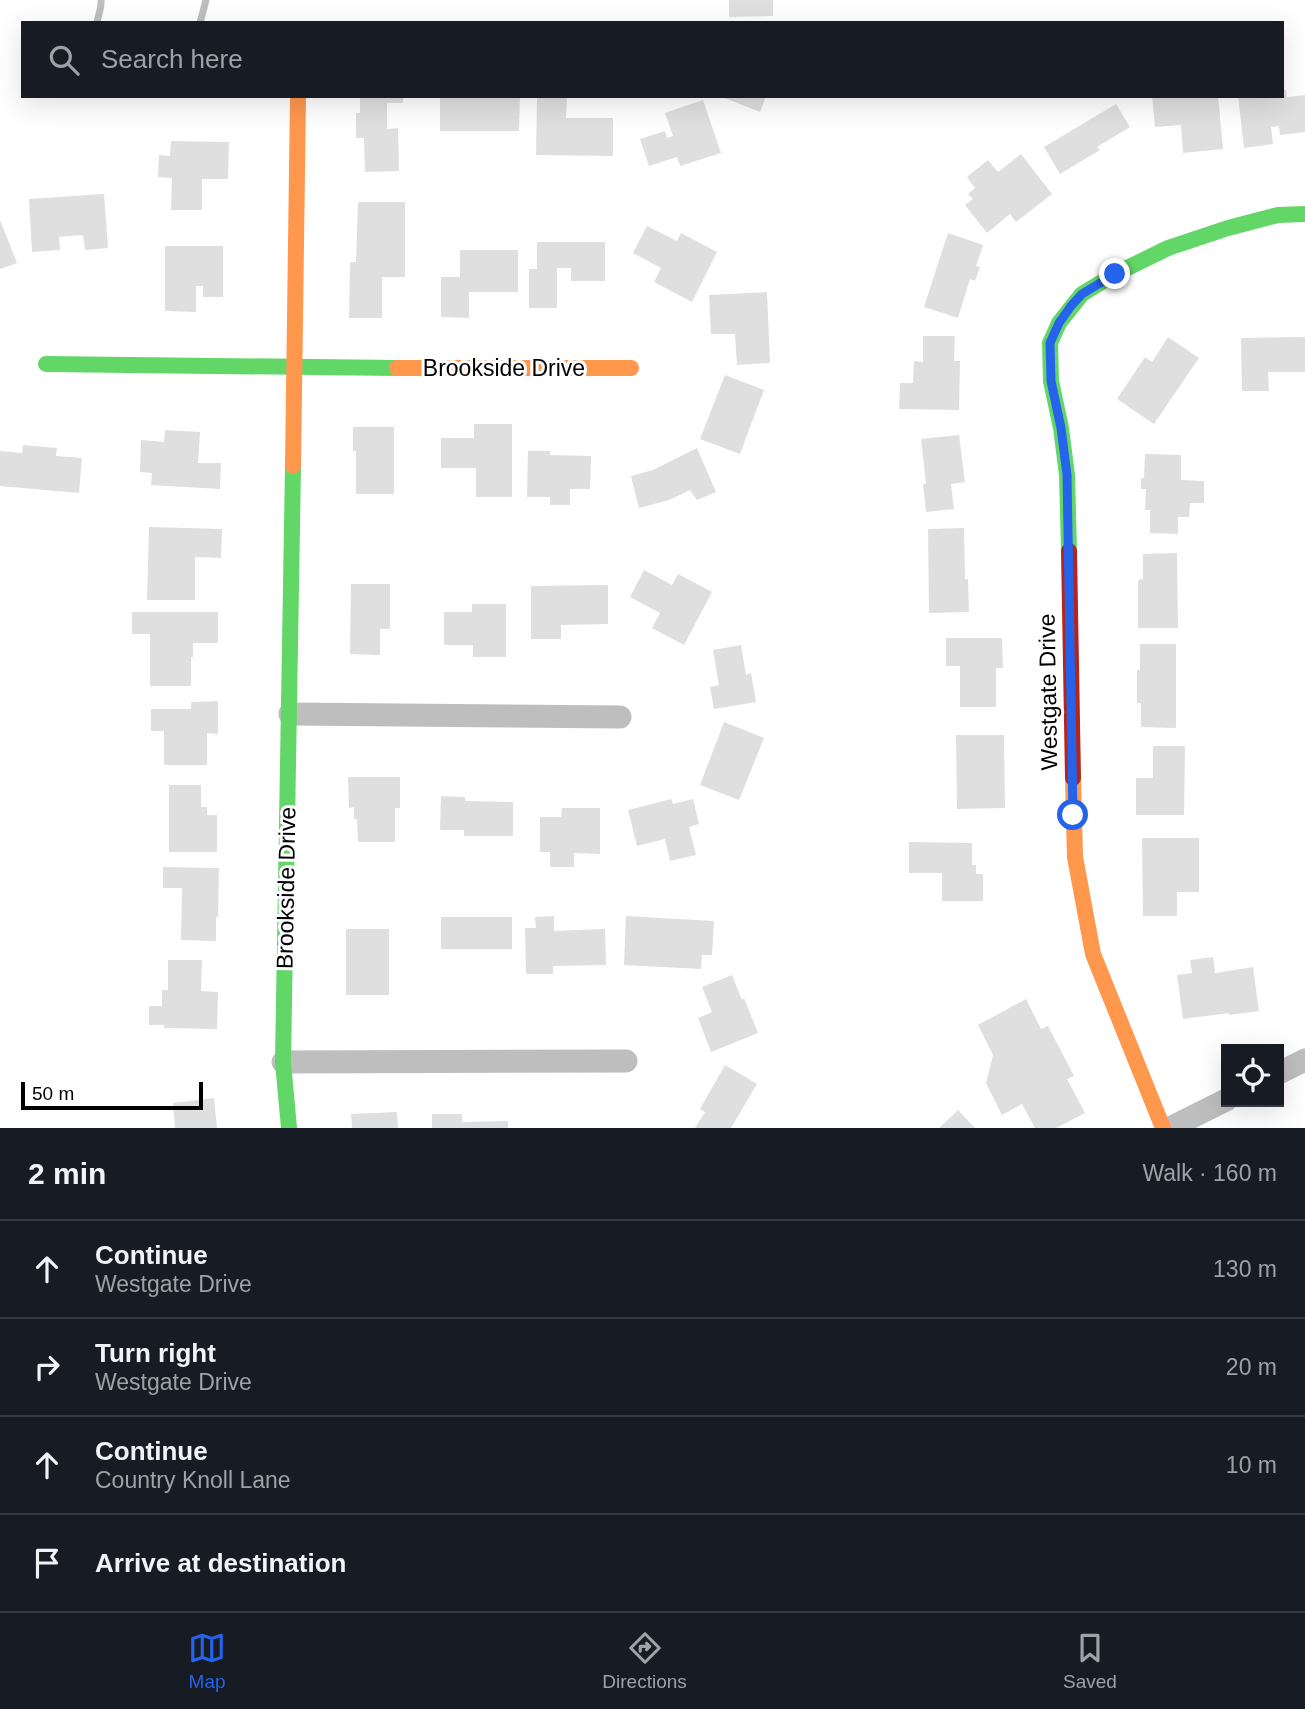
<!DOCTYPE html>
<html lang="en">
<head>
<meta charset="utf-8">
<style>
	:root { --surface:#171b24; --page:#242831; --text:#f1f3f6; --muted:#9ea1a6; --line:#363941; --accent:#2563eb }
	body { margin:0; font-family:Helvetica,sans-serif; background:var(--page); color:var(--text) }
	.controls { position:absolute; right:21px; bottom:21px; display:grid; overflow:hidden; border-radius:0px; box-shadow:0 7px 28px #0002 }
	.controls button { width:63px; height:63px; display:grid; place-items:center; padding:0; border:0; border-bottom:2px solid var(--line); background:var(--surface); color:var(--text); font:35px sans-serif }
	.scale { position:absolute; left:21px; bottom:18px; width:182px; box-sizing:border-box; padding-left:7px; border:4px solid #000; border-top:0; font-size:19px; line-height:24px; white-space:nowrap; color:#000; -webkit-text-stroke:5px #fff; paint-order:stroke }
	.stop { position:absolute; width:21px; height:21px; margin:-16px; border:5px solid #2563eb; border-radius:50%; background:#fff }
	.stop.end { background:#2563eb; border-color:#fff; box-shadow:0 2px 7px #0008 }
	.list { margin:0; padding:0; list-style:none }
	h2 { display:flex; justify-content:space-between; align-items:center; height:91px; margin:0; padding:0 28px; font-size:30px }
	h2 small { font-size:23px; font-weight:400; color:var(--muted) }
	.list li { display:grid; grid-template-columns:46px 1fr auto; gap:21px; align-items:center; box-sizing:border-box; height:98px; padding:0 28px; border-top:2px solid var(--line) }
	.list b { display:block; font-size:26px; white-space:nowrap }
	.list p { margin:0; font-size:23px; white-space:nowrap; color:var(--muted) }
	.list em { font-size:23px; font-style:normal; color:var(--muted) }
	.icon { flex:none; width:38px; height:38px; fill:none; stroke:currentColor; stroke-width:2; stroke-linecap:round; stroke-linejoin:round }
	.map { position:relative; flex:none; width:1305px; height:1128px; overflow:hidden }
	.search { position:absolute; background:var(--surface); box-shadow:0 7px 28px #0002; left:21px; right:21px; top:21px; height:77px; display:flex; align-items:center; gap:18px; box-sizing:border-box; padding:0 24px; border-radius:0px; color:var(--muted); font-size:26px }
	.sheet { height:483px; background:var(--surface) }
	nav { display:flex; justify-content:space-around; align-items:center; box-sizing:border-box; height:98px; border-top:2px solid var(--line); background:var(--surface); font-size:19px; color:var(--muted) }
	nav a { display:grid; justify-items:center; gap:4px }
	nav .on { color:var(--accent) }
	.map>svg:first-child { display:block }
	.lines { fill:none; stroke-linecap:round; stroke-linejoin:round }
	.stream { stroke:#bebebe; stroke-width:7 }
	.building { fill:#dfdfdf }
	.street { stroke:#bebebe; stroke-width:23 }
	.fast { stroke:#63d668; stroke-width:16 }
	.slow { stroke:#ff974d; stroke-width:16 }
	.jam { stroke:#b3261e; stroke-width:16 }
	.route { stroke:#2563eb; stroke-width:9 }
	.labels { text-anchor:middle; stroke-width:6; stroke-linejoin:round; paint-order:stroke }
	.street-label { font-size:23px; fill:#000; stroke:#fff }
</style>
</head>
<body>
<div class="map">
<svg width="1305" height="1128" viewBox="0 0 1305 1128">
	<rect width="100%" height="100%" fill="#fff"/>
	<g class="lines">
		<!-- stream -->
		<g class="stream">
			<path d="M97,23C98,14 102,9 101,0"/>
			<path d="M200,23L206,0"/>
		</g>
	</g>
	<!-- building -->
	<g class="building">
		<path d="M729,0H773V16L729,17Z"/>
		<path d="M1282,90H1286L1287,97L1305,95V132L1280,135L1279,126L1271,127L1273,144L1244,148L1238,96H1282Z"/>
		<path d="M360,96H403V103H387V129L398,128L399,171L365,172L364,138H356V113H360Z"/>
		<path d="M440,96H520L519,131H440Z"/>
		<path d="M720,96H766L760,112Z"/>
		<path d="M1152,96H1218L1223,149L1183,153L1181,125L1155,127Z"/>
		<path d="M537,98H567L566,118H613V156L536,155Z"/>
		<path d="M703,100L721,153L680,166L677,157L649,166L640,139L665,131L667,138L673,136L665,113Z"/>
		<path d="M1116,104L1130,127L1097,147L1100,150L1060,174L1044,147Z"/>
		<path d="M171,141L229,142L228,179H202V210H171L172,178L158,177L159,155L170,156Z"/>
		<path d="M1021,154L1052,194L1016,222L1010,214L987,233L965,205L973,199L968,194L975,188L967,177L988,160L998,172Z"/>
		<path d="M104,194L108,248L85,250L83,235L59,237L60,250L32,252L29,199Z"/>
		<path d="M358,202H405V277H382V318H349L350,262H356Z"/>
		<path d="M0,220L17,263L0,269Z"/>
		<path d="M647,226L677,241L681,233L717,252L692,302L654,282L661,268L633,253Z"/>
		<path d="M948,233L983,245L976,266L980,267L975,281L970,279L958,318L924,307Z"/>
		<path d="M537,242H605V281H571V268H557V308H529V269H537Z"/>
		<path d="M165,246H223V297H203V286H196V312L165,311Z"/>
		<path d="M460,250H518V292H469V318L441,317V277H460Z"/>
		<path d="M767,292L770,363L737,365L735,334H711L709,295Z"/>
		<path d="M923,336H955L954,361H960L959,410L899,409L900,383H913L914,361L923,362Z"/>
		<path d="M1168,337L1199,358L1154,424L1117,399L1145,357L1152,362Z"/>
		<path d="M1305,337V372H1268L1269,391H1242L1241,338Z"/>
		<path d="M725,375L764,390L740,454L700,439Z"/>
		<path d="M474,424H512V497H476V468H441V438H474Z"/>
		<path d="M353,427H394V494H356V451H353Z"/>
		<path d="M165,430L200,432L198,463H221L220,489L151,485L152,473L140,472L141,440L164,442Z"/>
		<path d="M959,435L965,482L951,484L954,509L926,512L923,484H926L921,439Z"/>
		<path d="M23,445L57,448L56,456L82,458L79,493L0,486V451L22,453Z"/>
		<path d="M697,448L716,492L697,500L690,490L669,500L639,508L631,476L653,470Z"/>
		<path d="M528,451H550V455L591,456L590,489H570V505H550V497H527Z"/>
		<path d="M1145,454L1181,455V480L1204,481V503H1190L1189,517H1178V534L1150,533V510H1145L1146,489H1141V478H1144Z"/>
		<path d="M149,527L222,529L221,558L195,557V600H147Z"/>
		<path d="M964,528L965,579H968L969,612L929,613L928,529Z"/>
		<path d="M1177,553L1178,628H1138V580L1143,579V554Z"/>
		<path d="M644,570L672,585L678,574L712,592L684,645L652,628L660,613L630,597Z"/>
		<path d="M351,584H390V629H380V655L350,654Z"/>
		<path d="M608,585V624L561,625V639H531V586Z"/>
		<path d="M472,604H506V657H473V645H444V612H472Z"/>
		<path d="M132,612H218V643H193V657H191V686H150V634H132Z"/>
		<path d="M946,638H1002L1003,668H996V707H960V666H946Z"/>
		<path d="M1140,644H1176V728L1141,727V703H1137V670H1140Z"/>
		<path d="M741,645L746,675L751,673L756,702L714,709L710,687L719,685L713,650Z"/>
		<path d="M218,701V734L207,733V765H164V731H151V709H191V702Z"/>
		<path d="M724,722L764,738L739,800L700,785Z"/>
		<path d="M956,735H1004L1005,808L957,809Z"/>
		<path d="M1153,746H1185L1184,815H1136V778H1153Z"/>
		<path d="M348,777H400V808H395V842H358L357,819H354V807L349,808Z"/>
		<path d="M169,785H201V807H207V815H217V852H169Z"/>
		<path d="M441,796L465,797V801L513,802V836H464V830H440Z"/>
		<path d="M671,799L673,804L693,799L699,824L689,827L696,855L670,861L665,839L637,846L628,810Z"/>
		<path d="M562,808H600V854L574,853V867H550V852H540V817H561Z"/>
		<path d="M1142,838H1199V892H1177V916H1143Z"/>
		<path d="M909,842L972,843V865H976V874H983V901H942V873H909Z"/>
		<path d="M163,867L219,868L218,917H216V941L181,940L182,888H163Z"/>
		<path d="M554,916V931L605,929L606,965L553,966V974H526L525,928H536L535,917Z"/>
		<path d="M626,916L714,921L712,955H702L701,969L624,965Z"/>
		<rect x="441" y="917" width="71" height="32"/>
		<rect x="346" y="929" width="43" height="66"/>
		<path d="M1213,957L1215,973L1253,967L1259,1011L1229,1015V1013L1183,1019L1177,975L1192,973L1190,960Z"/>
		<path d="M168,960H202L201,991L218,992L217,1029L164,1028V1025H149V1006H162V990H168Z"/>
		<path d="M732,975L742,1000L744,998L758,1033L711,1052L698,1018L712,1012L702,987Z"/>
		<path d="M1026,999L1041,1029L1048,1026L1074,1076L1067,1079L1085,1113L1056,1128H1035L1022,1104L1002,1115L986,1083L993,1055L978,1025Z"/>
		<path d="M725,1065L757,1084L731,1128H695L705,1112L700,1109Z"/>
		<path d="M214,1098L217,1128H175L173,1103Z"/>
		<path d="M958,1110L975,1128H939Z"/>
		<path d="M397,1112L398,1128H352L351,1114Z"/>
		<path d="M432,1114H462V1122L508,1121V1128H432Z"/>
	</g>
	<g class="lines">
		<!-- street -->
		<g class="street">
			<path d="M290,714L620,717"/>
			<path d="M283,1062L626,1061"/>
			<path d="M1279,1073L1305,1060"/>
			<path d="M1170,1128L1226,1100"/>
		</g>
		<!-- fast -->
		<g class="fast">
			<path d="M46,364L397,368"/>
			<path d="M1069,551L1067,475L1061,428L1051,381L1050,343L1059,323L1082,294L1115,274L1168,248L1228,228L1278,215L1305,214"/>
			<path d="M289,1128L283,1062L293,466"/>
		</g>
		<!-- slow -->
		<g class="slow">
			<path d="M397,368H631"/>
			<path d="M293,466L298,96"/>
			<path d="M1073,778L1075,857L1093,954L1163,1128"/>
		</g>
		<!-- jam -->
		<path class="jam" d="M1069,551L1073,778"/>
	</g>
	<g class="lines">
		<!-- route -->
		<path class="route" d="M1073,815L1067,475L1061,428L1051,381L1050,343L1059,323L1071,306L1082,294L1115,274"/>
	</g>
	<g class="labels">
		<!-- street labels -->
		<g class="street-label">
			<text x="504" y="376">Brookside Drive</text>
			<text transform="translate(1048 692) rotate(-91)" y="8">Westgate Drive</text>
			<text transform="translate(286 888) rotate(-89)" y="8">Brookside Drive</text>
		</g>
	</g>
</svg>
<div class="controls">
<button><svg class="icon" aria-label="locate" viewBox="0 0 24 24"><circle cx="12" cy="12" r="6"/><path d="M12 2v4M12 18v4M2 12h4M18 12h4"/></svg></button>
</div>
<div class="scale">50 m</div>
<div class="stop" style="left:1073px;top:815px"></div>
<div class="stop end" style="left:1115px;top:274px"></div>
<div class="search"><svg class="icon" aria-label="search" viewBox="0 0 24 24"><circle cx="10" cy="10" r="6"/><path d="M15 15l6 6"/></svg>Search here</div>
</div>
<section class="sheet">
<h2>2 min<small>Walk · 160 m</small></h2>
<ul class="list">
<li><svg class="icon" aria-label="ahead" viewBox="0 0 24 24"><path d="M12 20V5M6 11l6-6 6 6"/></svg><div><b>Continue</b><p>Westgate Drive</p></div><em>130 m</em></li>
<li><svg class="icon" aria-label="right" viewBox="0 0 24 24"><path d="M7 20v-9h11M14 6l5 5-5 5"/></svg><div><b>Turn right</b><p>Westgate Drive</p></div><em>20 m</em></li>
<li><svg class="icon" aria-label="ahead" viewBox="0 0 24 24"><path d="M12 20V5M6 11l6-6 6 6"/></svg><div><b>Continue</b><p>Country Knoll Lane</p></div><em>10 m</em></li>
<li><svg class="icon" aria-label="arrive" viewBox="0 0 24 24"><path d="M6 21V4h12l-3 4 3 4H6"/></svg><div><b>Arrive at destination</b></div></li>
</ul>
</section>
<nav>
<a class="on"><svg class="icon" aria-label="map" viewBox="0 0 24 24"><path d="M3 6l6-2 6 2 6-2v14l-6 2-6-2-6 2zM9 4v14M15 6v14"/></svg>Map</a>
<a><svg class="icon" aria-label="directions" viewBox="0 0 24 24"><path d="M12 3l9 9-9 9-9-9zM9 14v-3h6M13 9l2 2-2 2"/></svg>Directions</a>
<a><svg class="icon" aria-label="saved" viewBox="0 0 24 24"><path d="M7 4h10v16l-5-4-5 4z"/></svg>Saved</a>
</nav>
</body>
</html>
